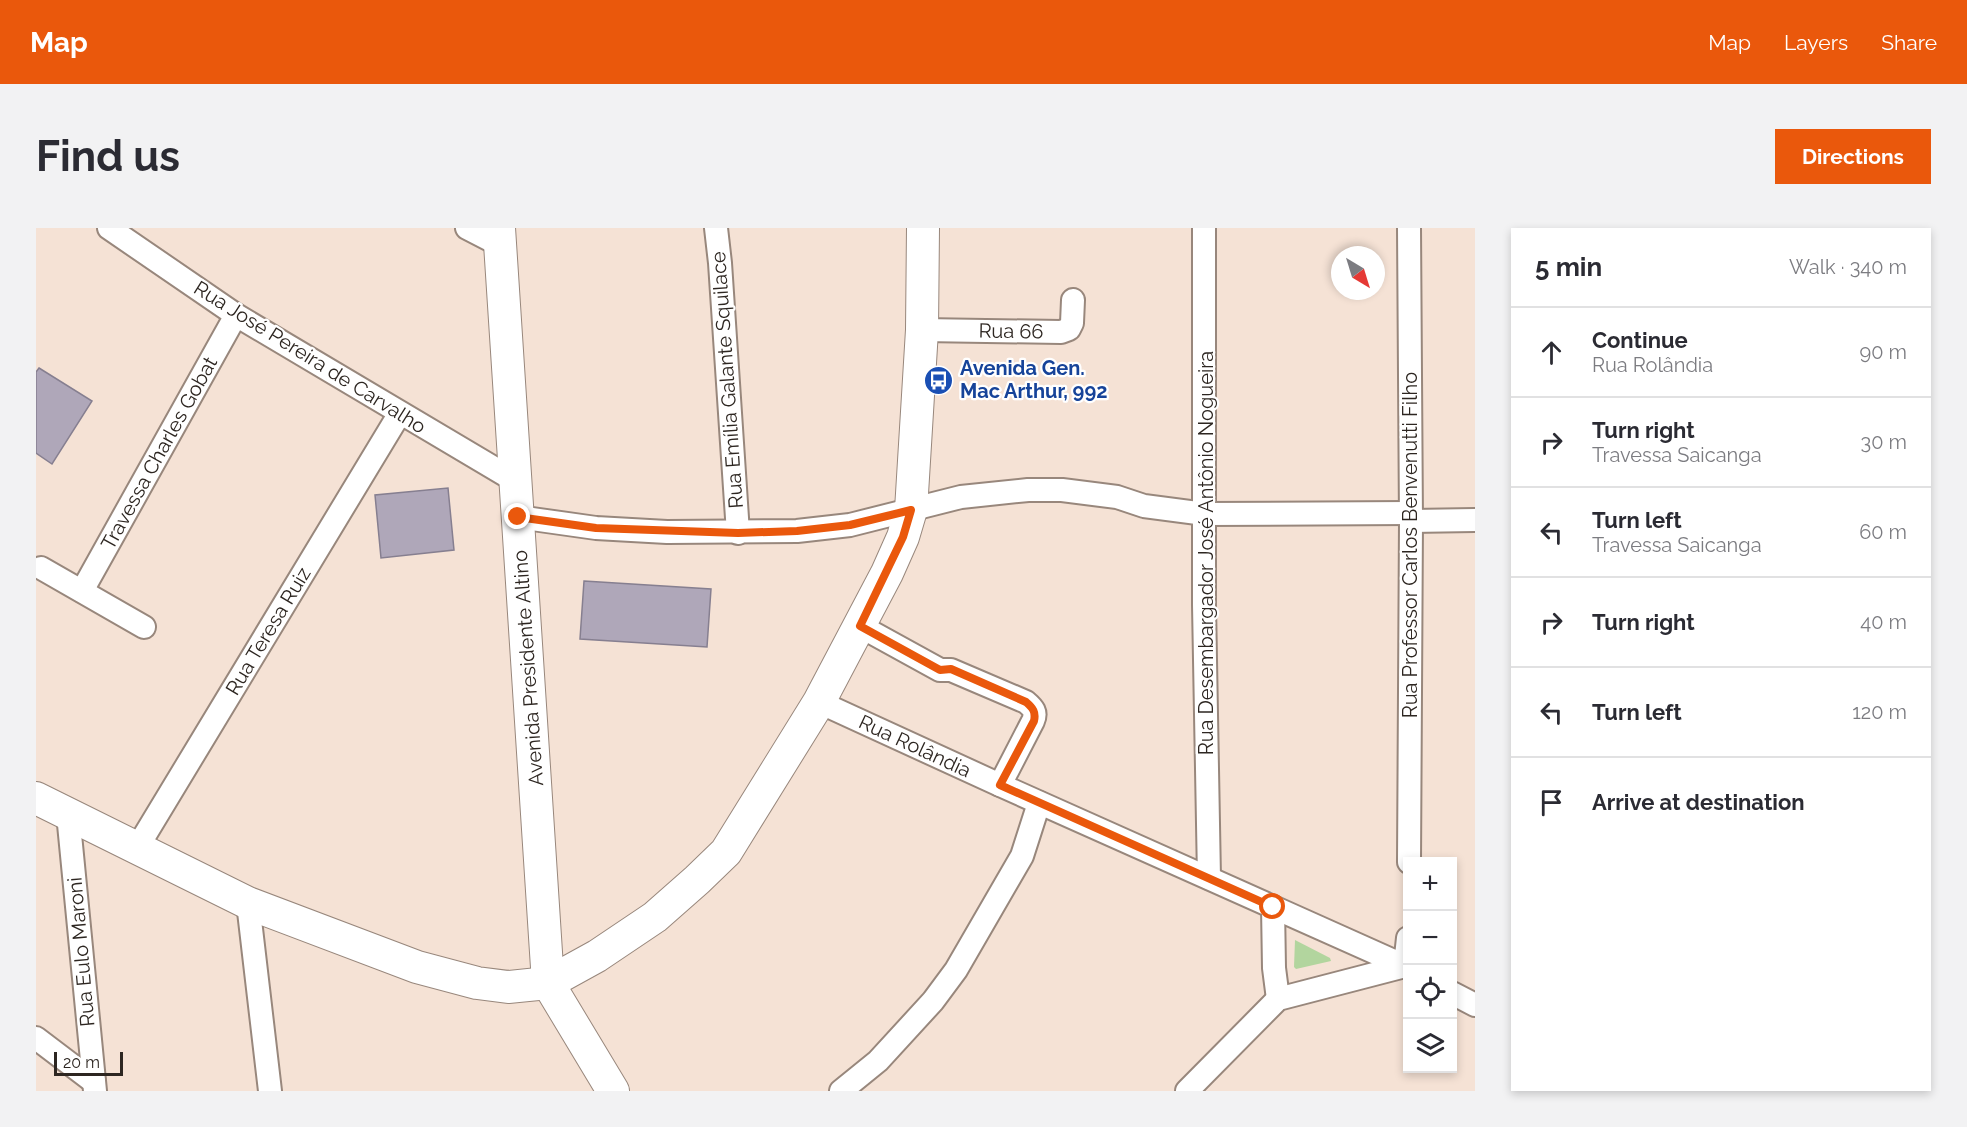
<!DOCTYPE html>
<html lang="en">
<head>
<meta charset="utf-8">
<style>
	:root { --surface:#fff; --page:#f2f2f3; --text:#2b2b33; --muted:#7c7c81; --line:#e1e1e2; --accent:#ea580c }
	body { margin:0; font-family:Raleway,sans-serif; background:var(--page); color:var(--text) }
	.controls { position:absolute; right:18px; bottom:18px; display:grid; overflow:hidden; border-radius:0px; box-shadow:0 3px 9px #0003 }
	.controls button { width:54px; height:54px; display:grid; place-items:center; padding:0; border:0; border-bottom:2px solid var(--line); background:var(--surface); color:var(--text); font:30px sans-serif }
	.compass { position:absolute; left:1295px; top:18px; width:54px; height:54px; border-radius:50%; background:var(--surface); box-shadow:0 3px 9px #0003; rotate:142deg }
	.scale { position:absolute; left:18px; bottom:15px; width:69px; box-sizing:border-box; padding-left:6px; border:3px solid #2d2621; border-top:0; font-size:16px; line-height:21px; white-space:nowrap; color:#2d2621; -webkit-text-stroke:4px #fff; paint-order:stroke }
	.stop { position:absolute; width:18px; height:18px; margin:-14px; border:4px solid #ea580c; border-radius:50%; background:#fff }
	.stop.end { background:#ea580c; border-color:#fff; box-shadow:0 2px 6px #0008 }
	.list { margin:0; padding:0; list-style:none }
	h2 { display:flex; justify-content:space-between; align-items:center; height:78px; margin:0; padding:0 24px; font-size:26px }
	h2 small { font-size:20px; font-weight:400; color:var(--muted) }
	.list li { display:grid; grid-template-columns:39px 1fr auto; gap:18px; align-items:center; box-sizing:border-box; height:90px; padding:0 24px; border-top:2px solid var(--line) }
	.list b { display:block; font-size:22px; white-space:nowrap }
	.list p { margin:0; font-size:20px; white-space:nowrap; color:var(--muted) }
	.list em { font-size:20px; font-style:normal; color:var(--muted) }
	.icon { flex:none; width:33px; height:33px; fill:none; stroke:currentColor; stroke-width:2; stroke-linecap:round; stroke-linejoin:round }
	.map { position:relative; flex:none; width:1439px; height:863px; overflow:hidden; border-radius:0px }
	header { display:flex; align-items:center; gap:36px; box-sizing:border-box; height:84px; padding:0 30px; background:var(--accent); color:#fff }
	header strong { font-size:28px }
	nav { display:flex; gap:33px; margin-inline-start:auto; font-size:21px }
	.intro { display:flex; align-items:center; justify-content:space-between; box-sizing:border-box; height:144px; padding:0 36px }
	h1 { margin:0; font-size:42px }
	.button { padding:15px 27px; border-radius:0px; background:var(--accent); color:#fff; font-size:21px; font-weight:700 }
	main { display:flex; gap:36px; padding:0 36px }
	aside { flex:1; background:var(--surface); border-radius:0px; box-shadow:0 3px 9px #0003 }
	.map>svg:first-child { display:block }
	.green { fill:#b2d59e }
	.building { fill:#afa7b9; stroke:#867f90; stroke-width:1.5 }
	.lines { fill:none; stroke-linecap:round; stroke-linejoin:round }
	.street-casing { stroke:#98877c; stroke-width:26 }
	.secondary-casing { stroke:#98877c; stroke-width:34 }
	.street { stroke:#fff; stroke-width:22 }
	.secondary { stroke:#fff; stroke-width:32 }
	.route { stroke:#ea580c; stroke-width:8 }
	.labels { text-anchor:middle; stroke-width:4.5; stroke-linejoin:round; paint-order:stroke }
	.street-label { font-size:20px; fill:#2d2621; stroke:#fff }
	.transit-label { font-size:20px; font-weight:bold; fill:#164399; stroke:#fff; text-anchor:start }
</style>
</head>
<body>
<header>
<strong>Map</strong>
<nav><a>Map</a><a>Layers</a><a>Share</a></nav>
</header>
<div class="intro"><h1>Find us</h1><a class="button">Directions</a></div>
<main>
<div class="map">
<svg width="1439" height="863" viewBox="0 0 1439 863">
	<rect width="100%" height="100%" fill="#f5e2d5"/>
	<!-- green -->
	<path class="green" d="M1259,712L1294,730L1295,733L1260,741L1258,739Z"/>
	<!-- building -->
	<g class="building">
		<path d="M3,140L56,173L16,236L0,225V144Z"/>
		<path d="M412,260L418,322L345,330L339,267Z"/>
		<path d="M548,353L675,361L671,419L544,411Z"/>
	</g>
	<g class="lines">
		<defs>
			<g id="street">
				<path d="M73,0L200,87L478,252"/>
				<path d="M431,0L464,17"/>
				<path d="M680,0L684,35L702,305"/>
				<path d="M1168,0V377L1173,650"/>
				<path d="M886,102L1025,104L1033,101L1036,95L1037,72"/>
				<path d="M482,289L560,300L631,304L761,303L814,297L925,269L992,262H1026L1081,269L1108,278L1169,286L1375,285"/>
				<path d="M1375,293L1439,292"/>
				<path d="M5,340L108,399"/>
				<path d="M46,363L200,87"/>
				<path d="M824,398L904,442H915L990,474C997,480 1001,484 997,493L964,557"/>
				<path d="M783,474L964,557L1369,738L1372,710"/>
				<path d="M32,586L59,863"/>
				<path d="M101,620L364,185"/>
				<path d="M1373,634L1375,293L1373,0"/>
				<path d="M212,675L234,863"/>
				<path d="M1237,679L1238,740L1242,771"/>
				<path d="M1416,765L1439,777"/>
				<path d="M0,810L58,854"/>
				<path d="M805,863L842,833L897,773L920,742L986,628L1003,575"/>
				<path d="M1151,863L1242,771L1369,738L1372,739"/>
			</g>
			<g id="secondary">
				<path d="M463,0L512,755L577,863"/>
				<path d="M0,570L212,675L381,739L441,755L472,759L512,755L561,728L619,689L661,652L690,624L783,474L851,345L867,309L875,282L886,102L887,0"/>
			</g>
		</defs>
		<!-- street casing -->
		<use href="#street" class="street-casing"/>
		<!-- secondary casing -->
		<use href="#secondary" class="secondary-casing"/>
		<!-- street -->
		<use href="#street" class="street"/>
		<!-- secondary -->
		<use href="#secondary" class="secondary"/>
	</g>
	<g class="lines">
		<!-- route -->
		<path class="route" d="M482,289L560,300L702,305L761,303L814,297L875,282L867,309L824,398L904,442L915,441L990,474C997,480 1000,484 998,493L964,557L1237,679"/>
	</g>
	<!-- icons -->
	<defs>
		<symbol id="bus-disc" viewBox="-11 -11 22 22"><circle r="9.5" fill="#1a4fb4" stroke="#fff"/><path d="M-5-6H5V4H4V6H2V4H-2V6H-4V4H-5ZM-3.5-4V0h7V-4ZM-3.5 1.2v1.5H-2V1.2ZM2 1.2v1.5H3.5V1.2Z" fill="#fff"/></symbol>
	</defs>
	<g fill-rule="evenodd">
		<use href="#bus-disc" x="886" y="136" width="33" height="33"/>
	</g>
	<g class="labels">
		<!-- street labels -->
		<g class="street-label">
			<text transform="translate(975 103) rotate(1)" y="7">Rua 66</text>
			<text transform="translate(274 129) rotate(32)" y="7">Rua José Pereira de Carvalho</text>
			<text transform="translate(691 152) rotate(-94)" y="7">Rua Emília Galante Squilace</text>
			<text transform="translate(123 225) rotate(-61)" y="7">Travessa Charles Gobat</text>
			<text transform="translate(1374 317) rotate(-90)" y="7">Rua Professor Carlos Benvenutti Filho</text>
			<text transform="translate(1170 325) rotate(-90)" y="7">Rua Desembargador José Antônio Nogueira</text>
			<text transform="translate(232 403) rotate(-59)" y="7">Rua Teresa Ruiz</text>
			<text transform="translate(492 440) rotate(-94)" y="7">Avenida Presidente Altino</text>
			<text transform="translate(879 518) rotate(25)" y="7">Rua Rolândia</text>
			<text transform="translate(45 724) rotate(-95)" y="7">Rua Eulo Maroni</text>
		</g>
		<!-- transit labels -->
		<g class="transit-label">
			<text x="924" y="147">Avenida Gen.<tspan x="924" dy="23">Mac Arthur, 992</tspan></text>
		</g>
	</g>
</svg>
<div class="controls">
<button>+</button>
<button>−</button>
<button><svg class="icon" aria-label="locate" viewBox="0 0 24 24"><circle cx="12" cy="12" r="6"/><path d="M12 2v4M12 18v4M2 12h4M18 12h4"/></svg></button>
<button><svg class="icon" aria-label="layers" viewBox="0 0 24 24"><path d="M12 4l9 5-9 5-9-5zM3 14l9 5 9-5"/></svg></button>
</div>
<svg class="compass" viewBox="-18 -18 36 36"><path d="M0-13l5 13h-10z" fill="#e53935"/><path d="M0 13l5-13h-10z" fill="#7c7c81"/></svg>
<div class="scale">20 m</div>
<div class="stop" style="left:1237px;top:679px"></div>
<div class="stop end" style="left:482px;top:289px"></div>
</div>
<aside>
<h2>5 min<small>Walk · 340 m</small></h2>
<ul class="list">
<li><svg class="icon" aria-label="ahead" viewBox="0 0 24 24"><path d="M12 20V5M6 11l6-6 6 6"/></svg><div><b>Continue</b><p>Rua Rolândia</p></div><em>90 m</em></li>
<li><svg class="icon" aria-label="right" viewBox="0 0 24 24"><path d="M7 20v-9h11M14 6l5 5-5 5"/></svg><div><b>Turn right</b><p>Travessa Saicanga</p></div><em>30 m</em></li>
<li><svg class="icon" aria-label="left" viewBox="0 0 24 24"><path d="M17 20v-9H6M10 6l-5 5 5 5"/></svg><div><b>Turn left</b><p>Travessa Saicanga</p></div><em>60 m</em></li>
<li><svg class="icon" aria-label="right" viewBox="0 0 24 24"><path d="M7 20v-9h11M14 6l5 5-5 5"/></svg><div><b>Turn right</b></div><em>40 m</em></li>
<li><svg class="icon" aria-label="left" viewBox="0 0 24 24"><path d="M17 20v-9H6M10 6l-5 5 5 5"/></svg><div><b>Turn left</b></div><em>120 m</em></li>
<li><svg class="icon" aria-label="arrive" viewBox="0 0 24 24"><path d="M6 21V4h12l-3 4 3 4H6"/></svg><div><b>Arrive at destination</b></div></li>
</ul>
</aside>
</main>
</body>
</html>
